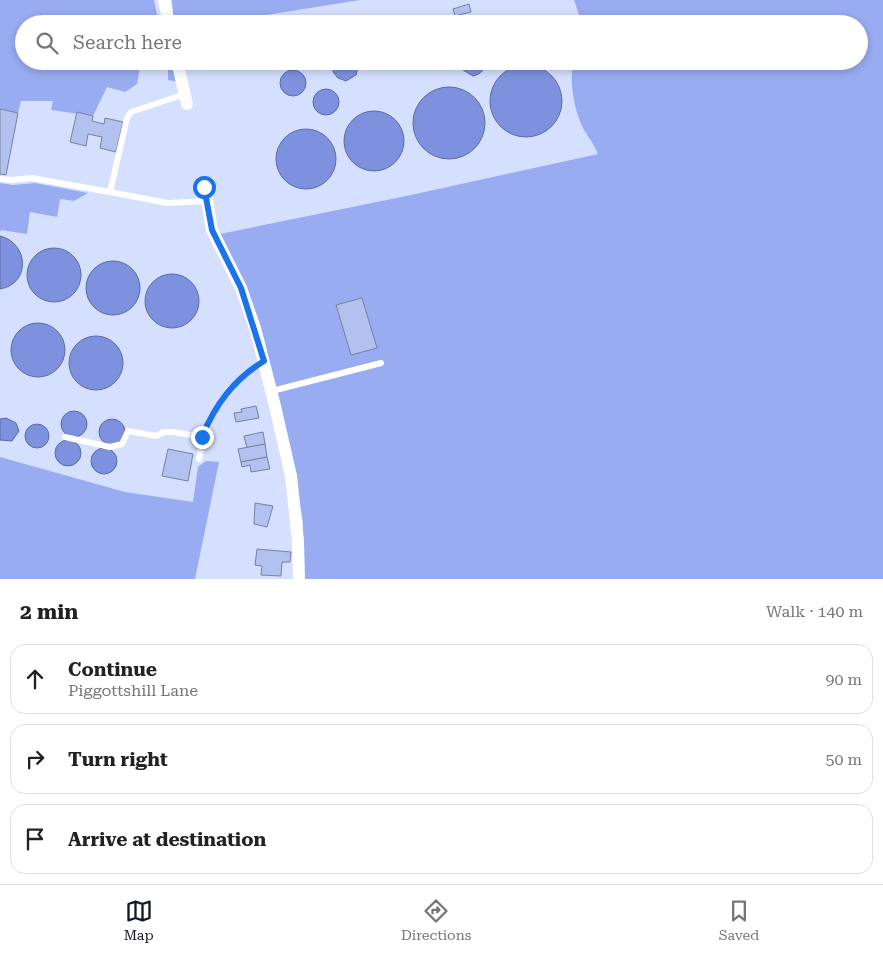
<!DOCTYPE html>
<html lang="en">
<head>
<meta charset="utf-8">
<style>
	:root { --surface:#fff; --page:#f2f2f2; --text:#222; --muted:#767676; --line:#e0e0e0; --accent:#111827 }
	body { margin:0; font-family:"Roboto Serif",serif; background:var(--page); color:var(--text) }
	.stop { position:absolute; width:15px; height:15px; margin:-11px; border:4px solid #1a73e8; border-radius:50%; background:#fff }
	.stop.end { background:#1a73e8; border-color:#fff; box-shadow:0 1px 5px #0008 }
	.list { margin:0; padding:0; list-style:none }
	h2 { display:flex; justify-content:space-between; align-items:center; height:65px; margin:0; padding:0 20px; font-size:21px }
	h2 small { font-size:16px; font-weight:400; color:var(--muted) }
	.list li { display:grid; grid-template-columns:32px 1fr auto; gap:15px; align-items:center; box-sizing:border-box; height:70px; margin:0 10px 10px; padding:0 10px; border:1px solid var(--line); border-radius:15px }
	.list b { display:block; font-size:19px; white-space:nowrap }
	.list p { margin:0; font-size:16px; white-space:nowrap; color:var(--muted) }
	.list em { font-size:16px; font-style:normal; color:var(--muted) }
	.icon { flex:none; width:28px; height:28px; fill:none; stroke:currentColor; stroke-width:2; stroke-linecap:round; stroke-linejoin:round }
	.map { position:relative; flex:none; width:883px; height:579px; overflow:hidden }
	.search { position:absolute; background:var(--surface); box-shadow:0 2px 8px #0003; left:15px; right:15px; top:15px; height:55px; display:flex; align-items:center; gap:12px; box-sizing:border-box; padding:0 18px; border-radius:28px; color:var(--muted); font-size:19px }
	.sheet { height:305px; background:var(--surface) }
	nav { display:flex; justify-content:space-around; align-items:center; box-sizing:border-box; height:70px; border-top:1px solid var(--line); background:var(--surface); font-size:14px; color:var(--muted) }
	nav a { display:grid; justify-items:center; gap:2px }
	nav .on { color:var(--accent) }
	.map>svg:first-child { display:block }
	.green { fill:#99acf1 }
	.water { fill:#7d91de; stroke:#5c6ba4 }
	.building { fill:#b3c1f1; stroke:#78819d }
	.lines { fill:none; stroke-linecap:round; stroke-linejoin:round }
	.service { stroke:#fff; stroke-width:6 }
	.minor { stroke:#fff; stroke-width:12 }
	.route { stroke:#1a73e8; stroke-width:6 }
</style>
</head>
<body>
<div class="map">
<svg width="883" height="579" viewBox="0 0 883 579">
	<rect width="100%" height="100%" fill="#d5dffe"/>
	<!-- green -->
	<g class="green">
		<path d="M0,0H154L159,24H24V61H171L179,82L168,80V70L140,67L137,84L125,92L107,87L93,116L51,110L53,101H21L18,113L0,109Z"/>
		<path d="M172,0H360L211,24H174Z"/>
		<path d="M574,0H883V579H302L303,522L292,458L220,234L411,195L598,154C595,146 589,138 584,130C575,113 568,81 574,61H859V24H582Z"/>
		<path d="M0,183L13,185L35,183L88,193L74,201L60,199L57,217L30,212L27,234L1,230L0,233Z"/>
		<path d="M0,457L125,492L193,502L198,467L206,461L219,462L195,579H0Z"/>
	</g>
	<!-- water -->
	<g class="water">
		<path d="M494,17L503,24H481L486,19Z"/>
		<path d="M335,61H356L358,67L356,75L346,81L338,78L333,72Z"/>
		<path d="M461,61H486C485,70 481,74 473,76L463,70Z"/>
		<circle cx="526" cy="101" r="36"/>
		<circle cx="293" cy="83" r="13"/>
		<circle cx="449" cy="123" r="36"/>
		<circle cx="326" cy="102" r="13"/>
		<circle cx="374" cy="141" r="30"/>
		<circle cx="306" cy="159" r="30"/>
		<path d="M0,236C29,243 31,284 0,289Z"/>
		<circle cx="54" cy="275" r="27"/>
		<circle cx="113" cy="288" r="27"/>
		<circle cx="172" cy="301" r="27"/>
		<circle cx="38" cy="350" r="27"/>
		<circle cx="96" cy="363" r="27"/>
		<circle cx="74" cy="424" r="13"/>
		<path d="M6,418L16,423L19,431L12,441L0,440V419Z"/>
		<circle cx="112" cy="432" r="13"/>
		<circle cx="37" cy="436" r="12"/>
		<circle cx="68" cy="453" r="13"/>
		<circle cx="104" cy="461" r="13"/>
	</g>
	<!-- building -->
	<g class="building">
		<path d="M469,4L471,12L455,16L453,9Z"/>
		<path d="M0,109L18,113L6,175L0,174Z"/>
		<path d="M77,112L93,116L92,121L104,124L105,118L123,122L116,152L100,148L102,137L88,134L86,146L70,142Z"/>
		<path d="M362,298L377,348L351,355L336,305Z"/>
		<path d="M256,406L259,418L236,422L234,413L242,412L241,409Z"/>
		<path d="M263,432L265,444L247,448L244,436Z"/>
		<path d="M265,444L267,457L241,462L238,449Z"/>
		<path d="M168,449L193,454L188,481L162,476Z"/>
		<path d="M267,457L270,469L251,472L250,465L242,467L241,462Z"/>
		<path d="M255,503L273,506L267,527L254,524Z"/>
		<path d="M257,549L291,552L290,562H282L281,576L261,575L262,566L255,565Z"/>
	</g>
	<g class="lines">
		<!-- service -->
		<g class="service">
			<path d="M185,94L131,112L127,118L110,192L167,203L207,201"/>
			<path d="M0,179L11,180L32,178L110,192"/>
			<path d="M272,391L381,363"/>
			<path d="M65,437L110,447L122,444L128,431L156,436L164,432H173L202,437"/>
			<path d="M199,459C205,417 227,383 264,361"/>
		</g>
		<!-- minor -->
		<g class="minor">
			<path d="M164,0L169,24"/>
			<path d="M177,61L187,104"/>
			<path d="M205,187L212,230L241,288L255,328L275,406L291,476L298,541L299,579"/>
		</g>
	</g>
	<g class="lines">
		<!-- route -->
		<path class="route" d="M202,437C215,405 233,380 264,361L241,288L212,230L204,187"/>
	</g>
</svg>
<div class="stop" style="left:204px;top:187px"></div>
<div class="stop end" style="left:202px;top:437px"></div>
<div class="search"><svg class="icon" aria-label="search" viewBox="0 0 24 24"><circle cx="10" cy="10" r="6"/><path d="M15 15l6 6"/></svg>Search here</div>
</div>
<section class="sheet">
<h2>2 min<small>Walk · 140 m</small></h2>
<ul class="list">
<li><svg class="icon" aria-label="ahead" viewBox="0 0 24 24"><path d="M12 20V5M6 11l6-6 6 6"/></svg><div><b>Continue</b><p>Piggottshill Lane</p></div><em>90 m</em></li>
<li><svg class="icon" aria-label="right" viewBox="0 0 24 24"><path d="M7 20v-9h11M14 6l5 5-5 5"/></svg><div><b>Turn right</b></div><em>50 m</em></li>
<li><svg class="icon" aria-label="arrive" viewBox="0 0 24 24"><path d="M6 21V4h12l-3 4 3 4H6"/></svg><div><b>Arrive at destination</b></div></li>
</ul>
</section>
<nav>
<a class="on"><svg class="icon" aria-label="map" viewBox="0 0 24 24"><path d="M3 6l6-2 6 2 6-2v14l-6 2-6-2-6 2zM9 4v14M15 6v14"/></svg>Map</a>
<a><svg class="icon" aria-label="directions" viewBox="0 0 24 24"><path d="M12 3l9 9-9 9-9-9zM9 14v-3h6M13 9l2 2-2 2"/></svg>Directions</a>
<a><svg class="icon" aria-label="saved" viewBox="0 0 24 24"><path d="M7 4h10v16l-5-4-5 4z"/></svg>Saved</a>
</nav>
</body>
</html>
